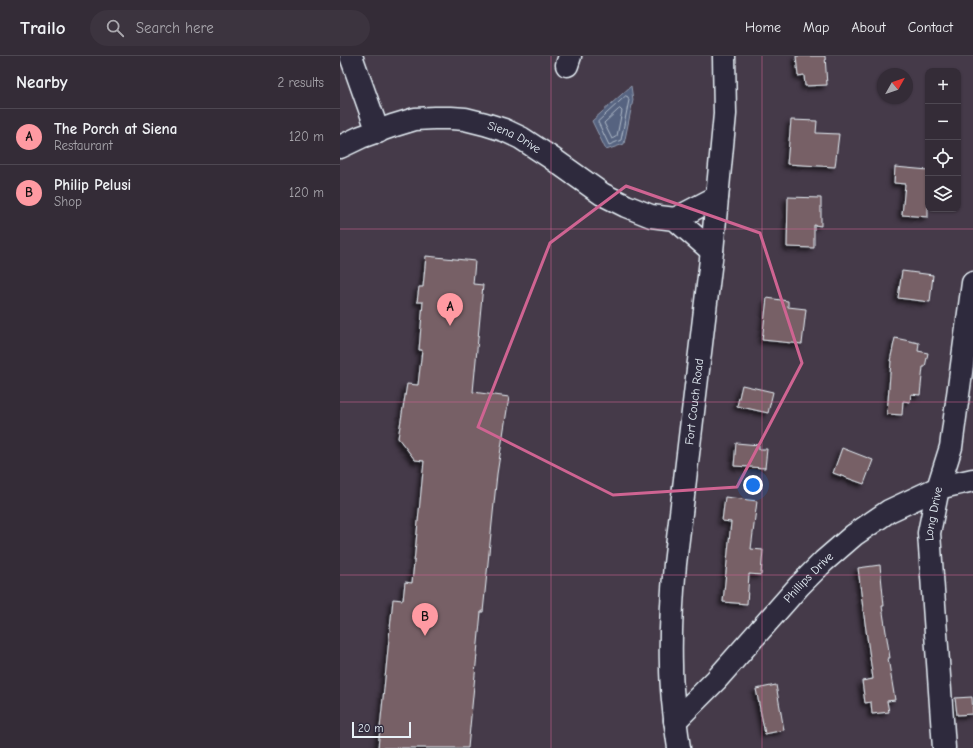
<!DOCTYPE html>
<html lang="en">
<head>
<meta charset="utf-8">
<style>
	:root { --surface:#342c37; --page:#3c343f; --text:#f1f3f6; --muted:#a9a7ad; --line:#4e4852; --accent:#ff9aa2 }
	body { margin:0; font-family:"Comic Neue",sans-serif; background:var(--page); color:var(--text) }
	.controls { position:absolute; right:12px; top:12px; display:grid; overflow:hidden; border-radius:8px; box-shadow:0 1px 3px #0004 }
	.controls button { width:36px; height:36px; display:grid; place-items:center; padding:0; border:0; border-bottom:1px solid var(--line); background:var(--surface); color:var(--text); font:20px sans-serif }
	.compass { position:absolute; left:537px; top:12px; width:36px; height:36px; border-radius:50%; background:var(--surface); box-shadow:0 1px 3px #0004; rotate:50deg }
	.scale { position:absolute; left:12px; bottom:10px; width:59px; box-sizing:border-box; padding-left:4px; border:2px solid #e8f1f8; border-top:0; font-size:11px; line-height:14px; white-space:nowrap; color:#e8f1f8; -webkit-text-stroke:3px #2f2a3d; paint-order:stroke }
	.you { position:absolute; left:413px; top:429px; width:14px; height:14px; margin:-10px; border:3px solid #fff; border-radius:50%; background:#1a73e8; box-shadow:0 0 0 6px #1a73e833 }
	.badge { display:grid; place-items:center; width:26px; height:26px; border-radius:50%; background:var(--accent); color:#111; font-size:13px; font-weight:700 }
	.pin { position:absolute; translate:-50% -33px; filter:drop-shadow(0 1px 2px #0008) }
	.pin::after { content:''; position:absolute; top:21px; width:14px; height:12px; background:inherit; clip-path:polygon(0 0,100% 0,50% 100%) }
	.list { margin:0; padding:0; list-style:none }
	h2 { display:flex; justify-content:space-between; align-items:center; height:52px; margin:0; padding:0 16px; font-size:17px }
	h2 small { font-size:13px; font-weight:400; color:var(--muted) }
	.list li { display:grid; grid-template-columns:26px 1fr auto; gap:12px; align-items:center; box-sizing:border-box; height:56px; padding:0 16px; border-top:1px solid var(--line) }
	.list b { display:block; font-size:15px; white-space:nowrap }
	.list p { margin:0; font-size:13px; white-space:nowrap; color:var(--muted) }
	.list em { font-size:13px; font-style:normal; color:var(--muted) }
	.icon { flex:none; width:22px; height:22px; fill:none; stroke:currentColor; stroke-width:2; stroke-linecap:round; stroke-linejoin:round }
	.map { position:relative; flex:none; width:633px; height:692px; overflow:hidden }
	header { display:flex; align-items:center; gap:24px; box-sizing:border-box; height:56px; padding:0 20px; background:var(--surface); border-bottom:1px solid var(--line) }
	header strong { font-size:19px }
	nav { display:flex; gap:22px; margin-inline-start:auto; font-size:14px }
	.search { width:280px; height:36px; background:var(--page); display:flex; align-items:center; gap:10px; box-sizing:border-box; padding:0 14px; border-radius:22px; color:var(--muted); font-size:15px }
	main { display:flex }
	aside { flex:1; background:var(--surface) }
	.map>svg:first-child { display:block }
	.water { fill:#576480; stroke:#919cb0 }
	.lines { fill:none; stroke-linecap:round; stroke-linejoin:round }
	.shore { stroke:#aeb9c8; stroke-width:1 }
	.building { fill:#776166; stroke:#e8f1f8; filter:url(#shadow) }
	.minor-casing { stroke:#e8f1f8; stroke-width:25 }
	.minor { stroke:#2f2a3d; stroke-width:22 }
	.marked { fill:none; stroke:#cf6492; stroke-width:3; stroke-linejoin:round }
	.grid { fill:none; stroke:#cf6492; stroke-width:1; stroke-opacity:0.55 }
	.labels { text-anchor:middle; stroke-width:3; stroke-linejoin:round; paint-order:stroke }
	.street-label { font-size:12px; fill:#e8f1f8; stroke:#2f2a3d }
</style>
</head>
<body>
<header>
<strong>Trailo</strong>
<div class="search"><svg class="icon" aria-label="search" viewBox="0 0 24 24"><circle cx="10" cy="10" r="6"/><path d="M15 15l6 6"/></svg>Search here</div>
<nav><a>Home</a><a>Map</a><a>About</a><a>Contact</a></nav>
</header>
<main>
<aside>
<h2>Nearby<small>2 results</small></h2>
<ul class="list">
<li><span class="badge">A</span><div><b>The Porch at Siena</b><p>Restaurant</p></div><em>120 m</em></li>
<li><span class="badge">B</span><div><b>Philip Pelusi</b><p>Shop</p></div><em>120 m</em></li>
</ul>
</aside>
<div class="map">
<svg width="633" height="692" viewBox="0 0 633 692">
	<defs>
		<filter id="shadow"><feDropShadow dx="-3.5" dy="3.5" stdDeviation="2" flood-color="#0009"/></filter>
	</defs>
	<rect width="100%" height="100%" fill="#453a49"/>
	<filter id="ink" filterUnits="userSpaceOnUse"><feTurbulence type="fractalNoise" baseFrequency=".025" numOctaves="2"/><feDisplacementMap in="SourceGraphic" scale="8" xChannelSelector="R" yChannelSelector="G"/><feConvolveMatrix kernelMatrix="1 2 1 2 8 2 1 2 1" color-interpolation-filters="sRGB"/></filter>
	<g filter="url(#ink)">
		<!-- water -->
		<path class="water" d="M291,30L293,44L284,88L266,94L252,65Z"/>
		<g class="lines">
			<!-- shore -->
			<g class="shore">
				<path d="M286,40L288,41L289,44L281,84L269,89L258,66Z"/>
				<path d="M280,53L282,55L277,80L272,83L264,67L278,54Z"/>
			</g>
		</g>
		<!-- building -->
		<g class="building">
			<path d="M456,0H485L487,29L465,30L464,19L458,20Z"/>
			<path d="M451,64L477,65L476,77L499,78L495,111L447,108Z"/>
			<path d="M555,111L588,114V161L562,159L565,128L554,127Z"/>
			<path d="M448,141L481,142V170L474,169V192L447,191Z"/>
			<path d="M86,200L135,205L133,228L143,229L133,336L169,341L157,418L143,556H141L128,692H38L53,543L63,544L65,526L72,527L84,405L75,404L58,382L67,328L78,329L82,294H79L83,246H77L79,231H83Z"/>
			<path d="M562,215L593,219L590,246L558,242Z"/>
			<path d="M427,242L448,245V251L466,253L462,288L422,284Z"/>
			<path d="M555,282L579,287L578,295L588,297L585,311H583L580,339L571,338L570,346L563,345L562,359L547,358L551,305H550Z"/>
			<path d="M402,329L433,336L428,357L397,350Z"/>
			<path d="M396,387L419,389V393H427L425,412L394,410Z"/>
			<path d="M502,392L533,404L524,428L493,417Z"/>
			<path d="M385,441L417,445L411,493L423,494L421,519L409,518L407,548L383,546L391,466L382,465Z"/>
			<path d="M540,509L544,550H542L550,602H548L555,644L547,645L549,656L532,658L531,646L525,647L522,625L533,623L523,553L518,512Z"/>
			<path d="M436,629L444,674L425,678L416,633Z"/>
			<path d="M632,641L633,658L617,659L615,642Z"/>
		</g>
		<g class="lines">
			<defs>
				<g id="minor">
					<path d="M11,0L38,76"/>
					<path d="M227,9L230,0"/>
					<path id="s1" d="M0,91L21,81L52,70L75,63L94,62H111L125,63L145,68L164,74L181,82L210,101L262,138L286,150L311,160L335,163L372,195"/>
					<path d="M335,163L377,141"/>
					<path id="s2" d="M335,665L376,624L459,530L484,505L514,479L549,455L598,432L633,424"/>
					<path id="s3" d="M339,692C335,665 331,637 331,609C330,575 332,542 335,508L372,195L385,58L384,0"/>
					<path id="s4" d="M604,692L589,477L598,432L611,391L633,227"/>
				</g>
			</defs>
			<!-- minor casing -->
			<use href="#minor" class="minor-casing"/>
			<!-- minor -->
			<use href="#minor" class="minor"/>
		</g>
	</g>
	<!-- marked area -->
	<path class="marked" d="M286,130L420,177L462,307L397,431L273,439L138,371L210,187Z"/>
	<!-- grid -->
	<path class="grid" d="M211,0V692M422,0V692M0,173H633M0,346H633M0,519H633"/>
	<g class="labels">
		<!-- street labels -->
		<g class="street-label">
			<text dy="4" stroke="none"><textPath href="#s1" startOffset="183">Siena Drive</textPath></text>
			<text dy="4" stroke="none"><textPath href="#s3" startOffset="348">Fort Couch Road</textPath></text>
			<text dy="4" stroke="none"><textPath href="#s4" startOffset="235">Long Drive</textPath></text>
			<text dy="4" stroke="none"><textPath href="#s2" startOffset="196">Phillips Drive</textPath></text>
		</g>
	</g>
</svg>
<div class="controls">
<button>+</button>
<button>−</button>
<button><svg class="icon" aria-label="locate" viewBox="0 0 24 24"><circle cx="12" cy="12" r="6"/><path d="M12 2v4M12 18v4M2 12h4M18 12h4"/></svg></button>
<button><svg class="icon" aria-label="layers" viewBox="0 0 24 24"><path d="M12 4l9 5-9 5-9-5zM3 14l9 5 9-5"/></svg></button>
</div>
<svg class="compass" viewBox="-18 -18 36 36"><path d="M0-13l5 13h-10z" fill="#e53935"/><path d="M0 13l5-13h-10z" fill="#a9a7ad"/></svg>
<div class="scale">20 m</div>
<div class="you"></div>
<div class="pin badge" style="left:110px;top:270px">A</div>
<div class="pin badge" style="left:85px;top:580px">B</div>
</div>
</main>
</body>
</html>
